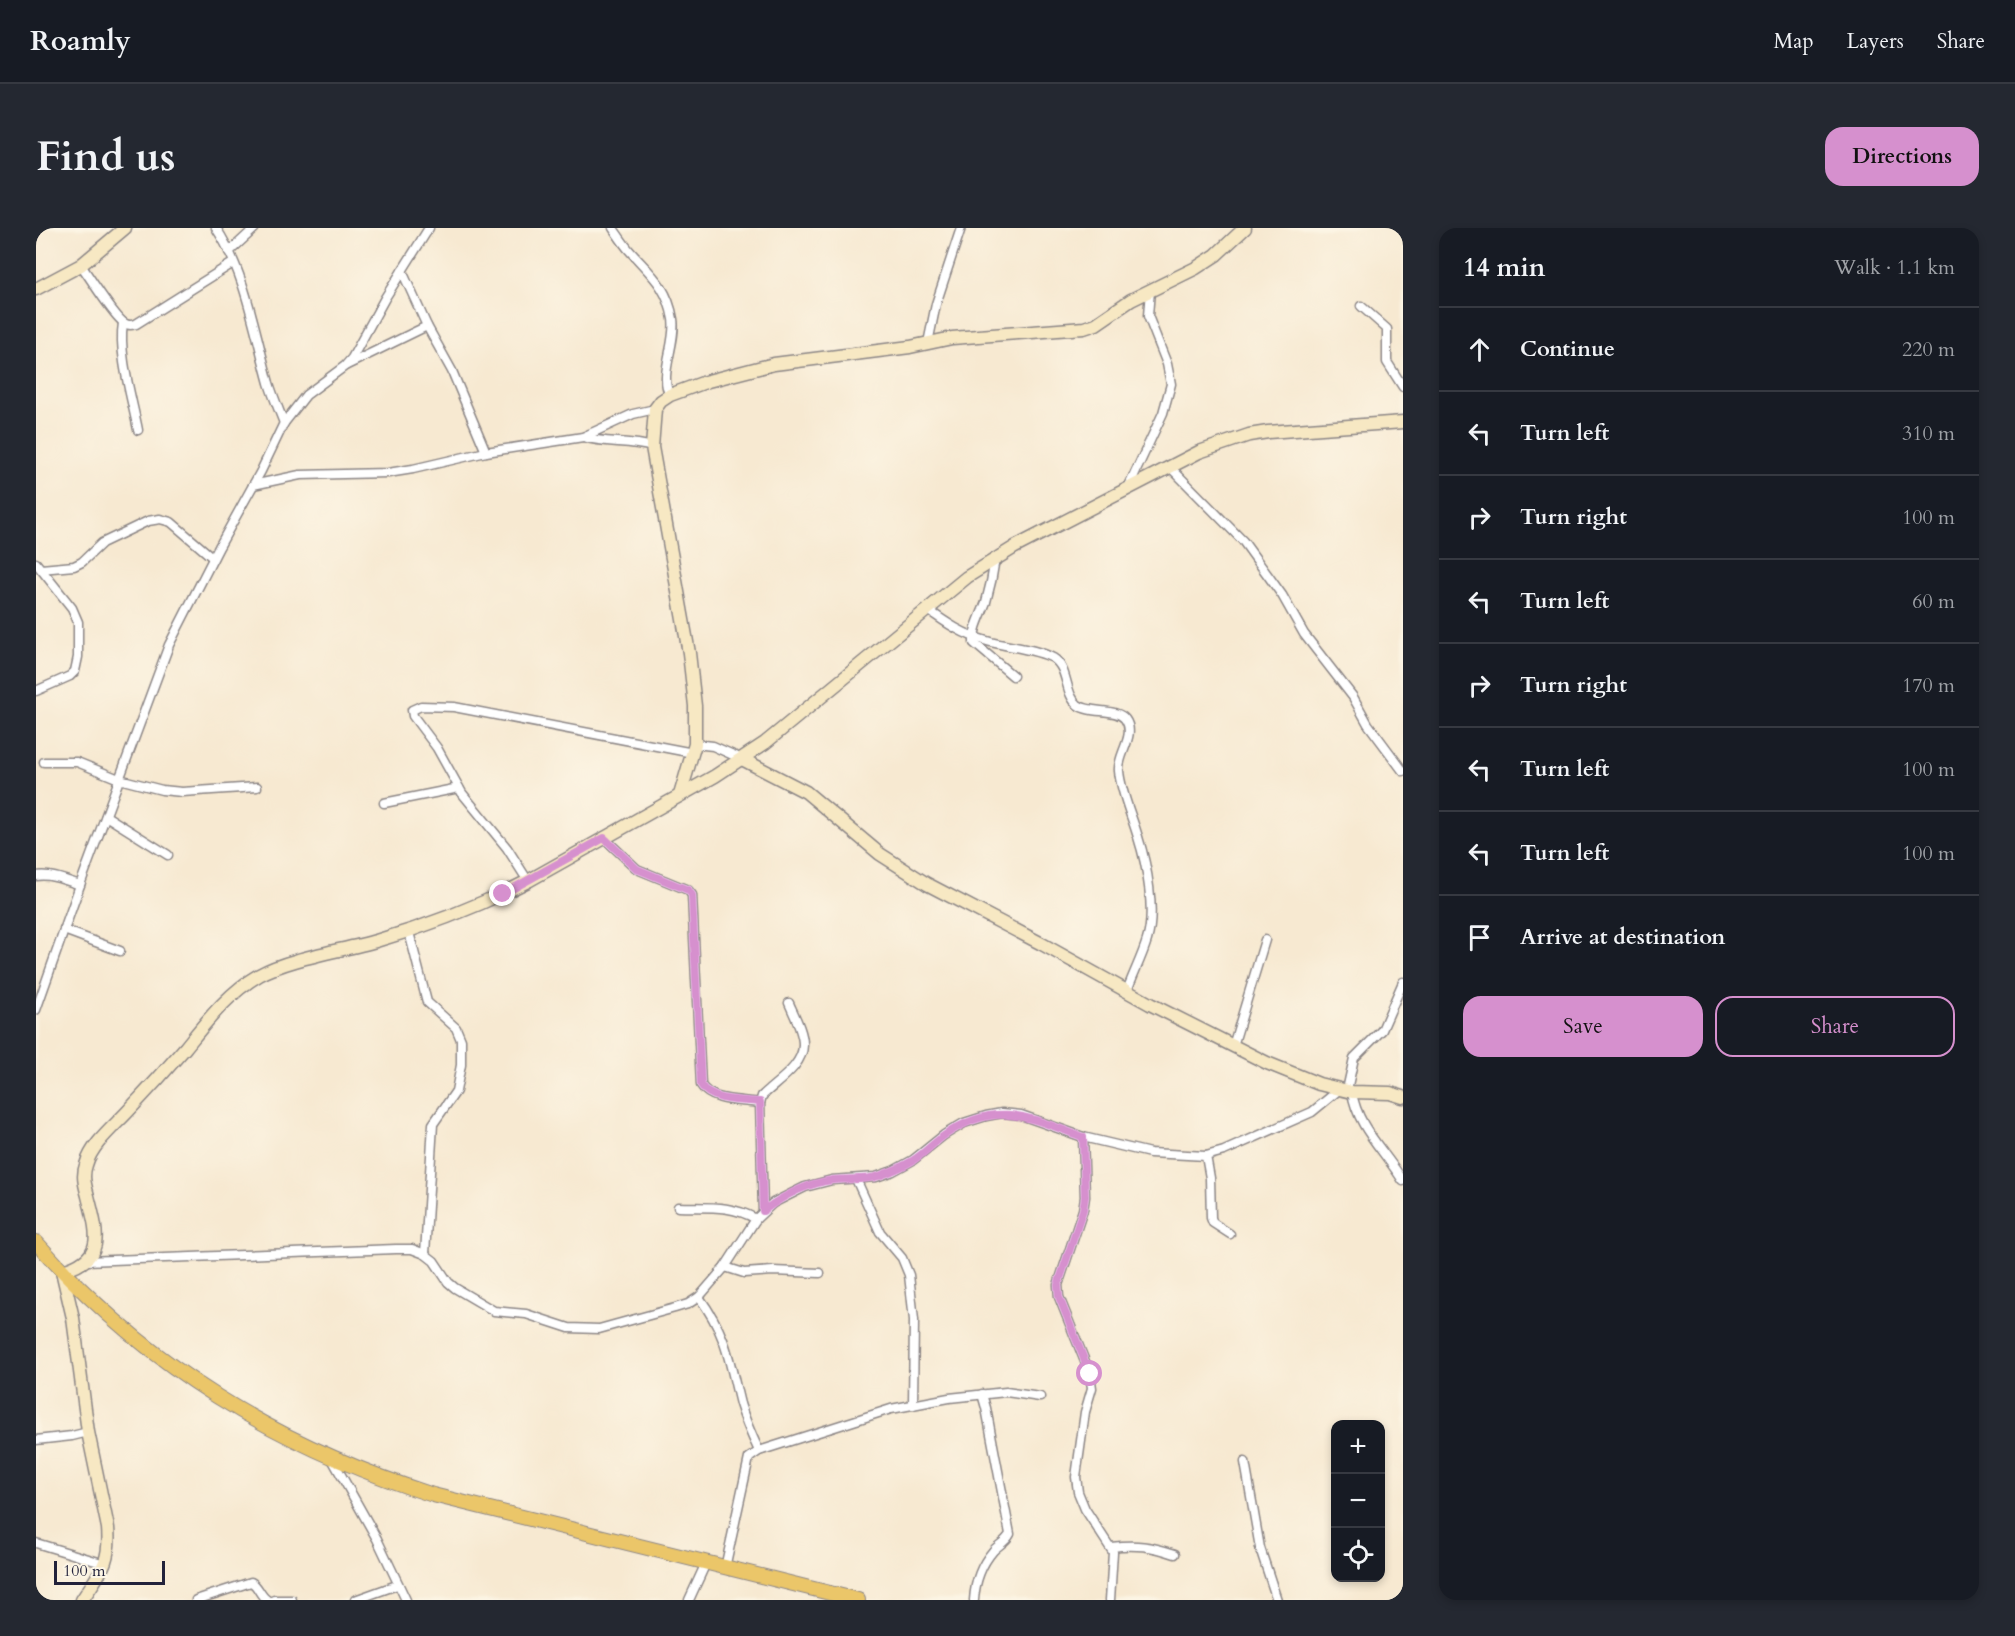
<!DOCTYPE html>
<html lang="en">
<head>
<meta charset="utf-8">
<style>
	:root { --surface:#171b24; --page:#242831; --text:#f1f3f6; --muted:#9ea1a6; --line:#363941; --accent:#d690ce }
	body { margin:0; font-family:Cardo,serif; background:var(--page); color:var(--text) }
	.controls { position:absolute; right:18px; bottom:18px; display:grid; overflow:hidden; border-radius:12px; box-shadow:0 3px 9px #0003 }
	.controls button { width:54px; height:54px; display:grid; place-items:center; padding:0; border:0; border-bottom:2px solid var(--line); background:var(--surface); color:var(--text); font:30px sans-serif }
	.scale { position:absolute; left:18px; bottom:15px; width:111px; box-sizing:border-box; padding-left:6px; border:3px solid #22223b; border-top:0; font-size:16px; line-height:21px; white-space:nowrap; color:#22223b; -webkit-text-stroke:4px #fcf5e5; paint-order:stroke }
	.stop { position:absolute; width:18px; height:18px; margin:-14px; border:4px solid #d690ce; border-radius:50%; background:#fff }
	.stop.end { background:#d690ce; border-color:#fff; box-shadow:0 2px 6px #0008 }
	.list { margin:0; padding:0; list-style:none }
	h2 { display:flex; justify-content:space-between; align-items:center; height:78px; margin:0; padding:0 24px; font-size:26px }
	h2 small { font-size:20px; font-weight:400; color:var(--muted) }
	.list li { display:grid; grid-template-columns:39px 1fr auto; gap:18px; align-items:center; box-sizing:border-box; height:84px; padding:0 24px; border-top:2px solid var(--line) }
	.list b { display:block; font-size:22px; white-space:nowrap }
	.list em { font-size:20px; font-style:normal; color:var(--muted) }
	.actions { display:flex; gap:12px; padding:18px 24px }
	.actions a { flex:1; padding:14px 0; border:2px solid var(--accent); border-radius:18px; text-align:center; font-size:21px; color:var(--accent) }
	.actions .main { background:var(--accent); color:#111 }
	.icon { flex:none; width:33px; height:33px; fill:none; stroke:currentColor; stroke-width:2; stroke-linecap:round; stroke-linejoin:round }
	.map { position:relative; flex:none; width:1367px; height:1372px; overflow:hidden; border-radius:18px }
	header { display:flex; align-items:center; gap:36px; box-sizing:border-box; height:84px; padding:0 30px; background:var(--surface); border-bottom:2px solid var(--line) }
	header strong { font-size:28px }
	nav { display:flex; gap:33px; margin-inline-start:auto; font-size:21px }
	.intro { display:flex; align-items:center; justify-content:space-between; box-sizing:border-box; height:144px; padding:0 36px }
	h1 { margin:0; font-size:42px }
	.button { padding:15px 27px; border-radius:18px; background:var(--accent); color:#111; font-size:21px; font-weight:700 }
	main { display:flex; gap:36px; padding:0 36px }
	aside { flex:1; background:var(--surface); border-radius:18px; box-shadow:0 3px 9px #0003 }
	.map>svg:first-child { display:block }
	.lines { fill:none; stroke-linecap:round; stroke-linejoin:round }
	.street-casing { stroke:#8c8686; stroke-width:11 }
	.secondary-casing { stroke:#8c8686; stroke-width:15 }
	.primary-casing { stroke:#8c8686; stroke-width:16 }
	.street { stroke:#fff; stroke-width:8 }
	.secondary { stroke:#f7e8c3; stroke-width:12 }
	.primary { stroke:#ebc669; stroke-width:14 }
	.route { stroke:#d690ce; stroke-width:8 }
</style>
</head>
<body>
<header>
<strong>Roamly</strong>
<nav><a>Map</a><a>Layers</a><a>Share</a></nav>
</header>
<div class="intro"><h1>Find us</h1><a class="button">Directions</a></div>
<main>
<div class="map">
<svg width="1367" height="1372" viewBox="0 0 1367 1372">
	<rect width="100%" height="100%" fill="#fcf5e5"/>
	<filter id="ink" filterUnits="userSpaceOnUse"><feTurbulence type="fractalNoise" baseFrequency=".0167" numOctaves="2"/><feDisplacementMap in="SourceGraphic" scale="12" xChannelSelector="R" yChannelSelector="G"/><feConvolveMatrix kernelMatrix="1 2 1 2 8 2 1 2 1" color-interpolation-filters="sRGB"/></filter>
	<filter id="wash" filterUnits="userSpaceOnUse"><feTurbulence type="fractalNoise" baseFrequency=".008" numOctaves="4" result="noise"/><feDisplacementMap in="SourceGraphic" scale="24" xChannelSelector="R" yChannelSelector="G"/><feGaussianBlur stdDeviation="1.35" result="paint"/><feColorMatrix in="noise" values="0 0 0 0 0 0 0 0 0 0 0 0 0 0 0 0 0 1.4 0 .05"/><feComposite in="paint" operator="in"/></filter>
	<g filter="url(#wash)">
		<rect width="100%" height="100%" fill="#f7e9d1"/>
	</g>
	<g filter="url(#ink)">
		<g class="lines">
			<defs>
				<g id="street">
					<path d="M180,0C209,43 219,105 233,155C237,168 243,182 248,195"/>
					<path d="M577,0C582,7 587,15 593,22C614,46 631,57 637,91C641,114 622,148 634,167"/>
					<path d="M193,24L219,0"/>
					<path d="M45,37C52,47 81,93 90,96C94,98 96,97 100,96L197,35"/>
					<path d="M366,43L391,98L416,143L450,224"/>
					<path d="M1325,78L1351,101V134L1367,159"/>
					<path d="M87,95C82,125 96,171 102,202"/>
					<path d="M892,115L900,76L925,0"/>
					<path d="M311,137L391,98"/>
					<path d="M547,209C571,216 593,212 616,219"/>
					<path d="M1134,239L1207,313L1246,367L1268,406L1317,469L1332,496L1367,543"/>
					<path d="M217,257L264,247L352,245L377,241L450,224L547,209L597,186L619,181"/>
					<path d="M1092,260L1127,185L1135,156L1131,136L1112,88L1114,62"/>
					<path d="M959,331C957,346 954,360 950,374C945,388 937,401 938,415L977,448"/>
					<path d="M0,335L36,380L42,394V429L39,443L34,448L0,463"/>
					<path d="M5,341L38,338L46,334L66,315L112,293L124,291L135,294L177,330"/>
					<path d="M891,381C910,395 928,407 951,413C970,419 999,420 1017,430C1033,440 1028,466 1042,477C1054,486 1081,480 1089,491C1101,507 1081,527 1083,543C1085,565 1096,588 1102,609C1111,637 1120,684 1111,712C1106,729 1097,746 1091,763"/>
					<path d="M659,516L677,518L706,531"/>
					<path d="M8,534H41L83,551L126,562L146,564L221,559"/>
					<path d="M348,575L423,560"/>
					<path d="M70,588L132,627"/>
					<path d="M568,610L601,641L652,662L656,667L665,857C675,874 705,872 724,875"/>
					<path d="M0,648C16,646 29,652 44,657"/>
					<path d="M492,653L471,620L426,565L401,520L377,488L376,482L385,478L418,479L657,525"/>
					<path d="M28,702L84,723"/>
					<path d="M373,704L391,774L420,800L425,812V837L420,863L397,896L389,1026"/>
					<path d="M0,782L44,657L133,417L183,319L225,243L248,195L270,167L309,138L316,130L349,70L393,0"/>
					<path d="M1197,818L1229,712"/>
					<path d="M1311,862L1318,830L1346,802L1367,754"/>
					<path d="M1316,864C1321,899 1349,923 1367,953"/>
					<path d="M1047,909L1049,969L1047,982L1022,1057L1023,1069L1054,1146L1056,1160L1049,1184L1040,1249L1042,1264L1049,1281L1077,1324L1074,1372"/>
					<path d="M1170,928L1174,950L1175,990L1177,995L1194,1006"/>
					<path d="M820,951L844,1004L866,1030L873,1047L878,1092L877,1177"/>
					<path d="M642,979C670,980 694,976 720,991"/>
					<path d="M727,983L724,875L726,868C740,854 768,838 767,816C767,803 758,787 753,775"/>
					<path d="M50,1033L360,1021H376L389,1026L398,1033L412,1054L419,1060L458,1083L490,1086L533,1100L563,1101L639,1080L652,1076L663,1069L689,1039L720,991L737,975L769,959L796,952L840,949L857,943L877,932L908,907L928,895L950,888L966,885L985,887L1047,909L1114,925L1170,928L1188,923L1276,884L1304,861"/>
					<path d="M689,1039L708,1045L737,1043L784,1045"/>
					<path d="M663,1069C691,1107 693,1132 704,1176C709,1192 716,1208 723,1223"/>
					<path d="M0,1212L36,1208L52,1204"/>
					<path d="M295,1229L341,1311L370,1372"/>
					<path d="M1209,1234L1224,1320L1241,1372"/>
					<path d="M0,1315L69,1336"/>
					<path d="M1075,1319C1100,1316 1115,1318 1139,1326"/>
					<path d="M689,1340L713,1230L723,1223L855,1181L913,1170L970,1164L1004,1169"/>
					<path d="M160,1372L215,1354C223,1358 223,1367 231,1372"/>
					<path d="M238,1372H256"/>
					<path d="M319,1372L361,1357"/>
					<path d="M653,1372L670,1335"/>
					<path d="M938,1372C939,1355 945,1337 957,1323C962,1317 970,1314 974,1306L950,1180L946,1166"/>
				</g>
				<g id="secondary">
					<path d="M0,61L45,37L89,0"/>
					<path d="M706,531L770,564L844,626L891,656L1006,716L1114,776L1231,835L1283,856L1316,864L1354,865L1367,869"/>
					<path d="M644,567L659,516V478L653,425L616,219L619,181L625,173L634,167L672,153L738,136L874,119L916,110L1048,100L1060,96L1095,72L1160,40L1180,27L1209,0"/>
					<path d="M46,1372C64,1344 75,1335 72,1300L52,1204L37,1090L26,1043C71,1031 61,1004 52,968C49,957 46,948 50,937C56,915 80,897 94,881C113,861 131,841 149,820C171,793 192,765 223,747C254,730 305,723 340,713C392,698 443,678 492,653L679,548L729,515L931,349L979,319L1163,224L1213,207L1232,204L1367,194"/>
				</g>
				<path id="primary" d="M0,1014C110,1138 240,1217 397,1267L822,1372"/>
			</defs>
			<!-- street casing -->
			<use href="#street" class="street-casing"/>
			<!-- secondary casing -->
			<use href="#secondary" class="secondary-casing"/>
			<!-- primary casing -->
			<use href="#primary" class="primary-casing"/>
			<!-- street -->
			<use href="#street" class="street"/>
			<!-- secondary -->
			<use href="#secondary" class="secondary"/>
			<!-- primary -->
			<use href="#primary" class="primary"/>
		</g>
	</g>
	<g class="lines" filter="url(#ink)">
		<!-- route -->
		<path class="route" d="M467,666L568,610L601,641L652,662L656,667L665,857C675,874 706,872 724,874L727,983C747,968 772,955 797,952C813,950 828,953 843,948C854,944 866,939 876,933C888,926 897,915 909,907C961,871 994,890 1047,909L1049,969L1047,982L1022,1057L1023,1069L1054,1146"/>
	</g>
</svg>
<div class="controls">
<button>+</button>
<button>−</button>
<button><svg class="icon" aria-label="locate" viewBox="0 0 24 24"><circle cx="12" cy="12" r="6"/><path d="M12 2v4M12 18v4M2 12h4M18 12h4"/></svg></button>
</div>
<div class="scale">100 m</div>
<div class="stop" style="left:1054px;top:1146px"></div>
<div class="stop end" style="left:467px;top:666px"></div>
</div>
<aside>
<h2>14 min<small>Walk · 1.1 km</small></h2>
<ul class="list">
<li><svg class="icon" aria-label="ahead" viewBox="0 0 24 24"><path d="M12 20V5M6 11l6-6 6 6"/></svg><div><b>Continue</b></div><em>220 m</em></li>
<li><svg class="icon" aria-label="left" viewBox="0 0 24 24"><path d="M17 20v-9H6M10 6l-5 5 5 5"/></svg><div><b>Turn left</b></div><em>310 m</em></li>
<li><svg class="icon" aria-label="right" viewBox="0 0 24 24"><path d="M7 20v-9h11M14 6l5 5-5 5"/></svg><div><b>Turn right</b></div><em>100 m</em></li>
<li><svg class="icon" aria-label="left" viewBox="0 0 24 24"><path d="M17 20v-9H6M10 6l-5 5 5 5"/></svg><div><b>Turn left</b></div><em>60 m</em></li>
<li><svg class="icon" aria-label="right" viewBox="0 0 24 24"><path d="M7 20v-9h11M14 6l5 5-5 5"/></svg><div><b>Turn right</b></div><em>170 m</em></li>
<li><svg class="icon" aria-label="left" viewBox="0 0 24 24"><path d="M17 20v-9H6M10 6l-5 5 5 5"/></svg><div><b>Turn left</b></div><em>100 m</em></li>
<li><svg class="icon" aria-label="left" viewBox="0 0 24 24"><path d="M17 20v-9H6M10 6l-5 5 5 5"/></svg><div><b>Turn left</b></div><em>100 m</em></li>
<li><svg class="icon" aria-label="arrive" viewBox="0 0 24 24"><path d="M6 21V4h12l-3 4 3 4H6"/></svg><div><b>Arrive at destination</b></div></li>
</ul>
<div class="actions"><a class="main">Save</a><a>Share</a></div>
</aside>
</main>
</body>
</html>
